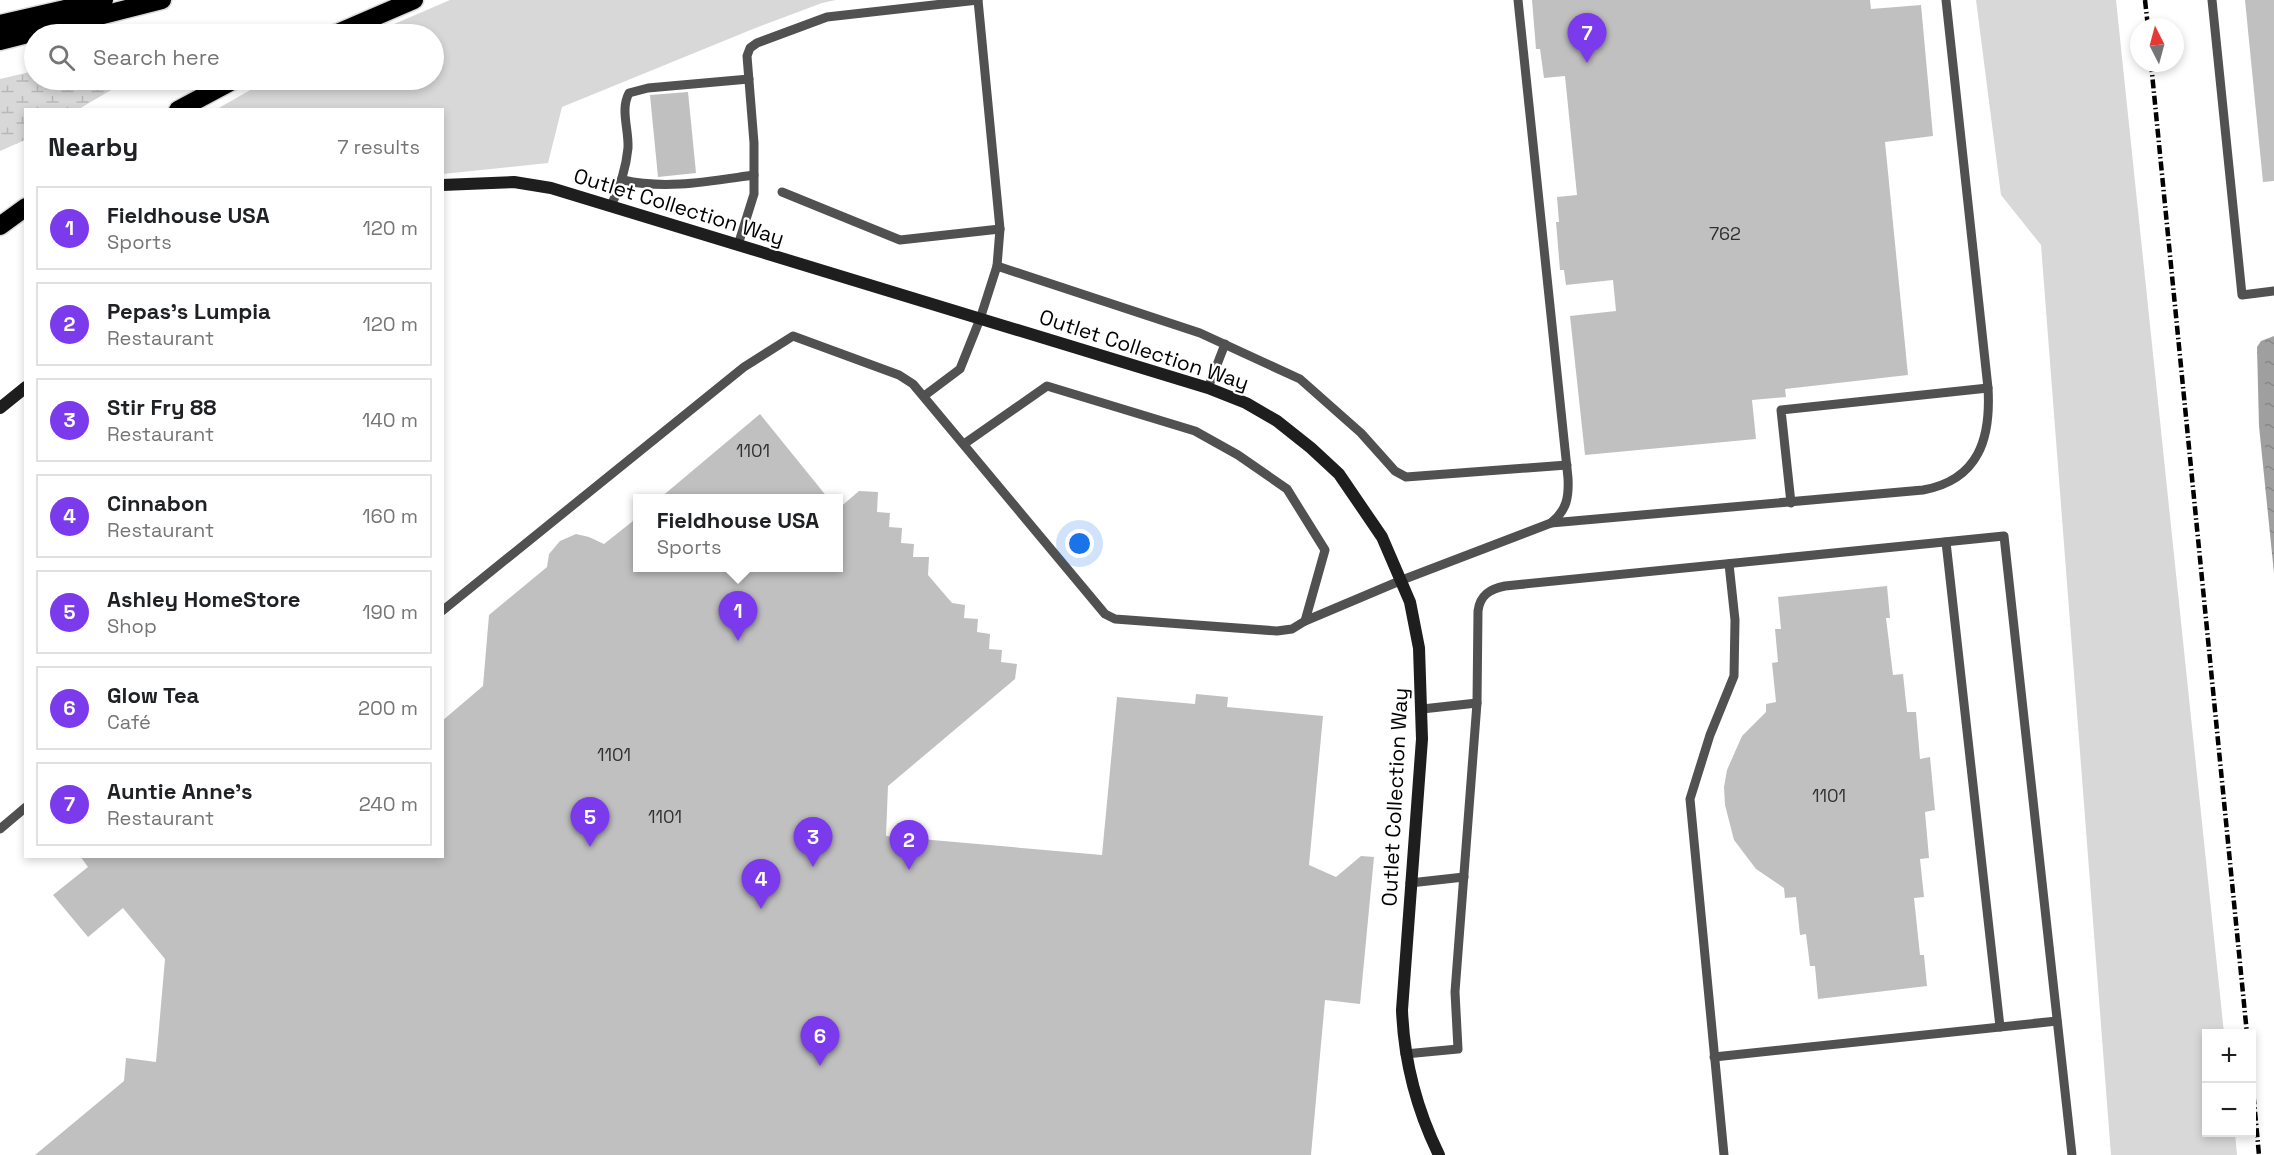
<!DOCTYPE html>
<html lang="en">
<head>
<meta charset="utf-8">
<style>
	:root { --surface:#fff; --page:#f6f6f6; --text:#202124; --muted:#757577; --line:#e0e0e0; --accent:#7c3aed }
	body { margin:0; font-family:"Space Grotesk",sans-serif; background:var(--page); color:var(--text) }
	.controls { position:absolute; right:18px; bottom:18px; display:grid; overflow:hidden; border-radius:0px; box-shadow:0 3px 9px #0003 }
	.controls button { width:54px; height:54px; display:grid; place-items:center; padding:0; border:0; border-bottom:2px solid var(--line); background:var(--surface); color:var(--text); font:30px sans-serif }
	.compass { position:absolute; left:2130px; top:18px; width:54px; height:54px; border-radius:50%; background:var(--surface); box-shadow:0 3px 9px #0003; rotate:354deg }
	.you { position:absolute; left:1080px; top:544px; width:21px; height:21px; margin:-15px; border:4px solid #fff; border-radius:50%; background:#1a73e8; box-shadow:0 0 0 9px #1a73e833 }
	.badge { display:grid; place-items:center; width:39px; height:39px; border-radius:50%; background:var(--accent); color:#fff; font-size:20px; font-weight:700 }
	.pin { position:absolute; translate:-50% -50px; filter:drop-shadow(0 2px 3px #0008) }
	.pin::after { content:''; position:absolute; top:32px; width:21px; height:18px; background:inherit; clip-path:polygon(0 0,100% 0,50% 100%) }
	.popup { position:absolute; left:633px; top:494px; width:210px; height:78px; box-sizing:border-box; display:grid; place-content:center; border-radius:0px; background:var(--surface); filter:drop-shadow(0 2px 4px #0005); font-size:20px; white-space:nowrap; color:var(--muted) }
	.popup b { font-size:22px; color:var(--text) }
	.popup::after { content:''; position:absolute; left:50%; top:100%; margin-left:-12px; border:12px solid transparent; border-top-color:var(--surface) }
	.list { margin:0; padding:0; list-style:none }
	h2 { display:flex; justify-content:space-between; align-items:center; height:78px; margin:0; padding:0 24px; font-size:26px }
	h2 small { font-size:20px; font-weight:400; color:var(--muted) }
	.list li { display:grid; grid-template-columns:39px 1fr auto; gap:18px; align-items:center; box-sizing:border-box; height:84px; margin:0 12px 12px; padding:0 12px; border:2px solid var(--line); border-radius:0px }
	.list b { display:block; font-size:22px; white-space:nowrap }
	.list p { margin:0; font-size:20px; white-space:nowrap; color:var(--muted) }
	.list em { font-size:20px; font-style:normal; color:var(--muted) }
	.icon { flex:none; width:33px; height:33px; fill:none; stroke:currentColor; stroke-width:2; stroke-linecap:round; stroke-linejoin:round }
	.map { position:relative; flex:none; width:2274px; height:1155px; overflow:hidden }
	.search { position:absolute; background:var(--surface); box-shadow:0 3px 9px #0003; left:24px; top:24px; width:420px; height:66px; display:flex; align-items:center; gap:15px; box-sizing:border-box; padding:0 21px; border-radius:33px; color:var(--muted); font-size:22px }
	.panel { position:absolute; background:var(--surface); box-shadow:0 3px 9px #0003; left:24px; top:108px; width:420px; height:750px; border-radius:0px }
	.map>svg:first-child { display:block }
	.grass { fill:#d8d8d8 }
	.wetland { fill:url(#wetland-marsh) }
	.water { fill:url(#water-ripples) }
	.building { fill:#c0c0c0 }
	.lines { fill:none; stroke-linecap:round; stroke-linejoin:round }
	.highway-casing { stroke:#dbdbdb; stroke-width:21 }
	.lane { stroke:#515151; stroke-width:9 }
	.secondary { stroke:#1e1e1e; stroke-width:12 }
	.highway { stroke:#000; stroke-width:18 }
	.rail { stroke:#000; stroke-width:4.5; stroke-dasharray:9 3 1.5 3; stroke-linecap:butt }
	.labels { text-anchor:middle; stroke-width:4.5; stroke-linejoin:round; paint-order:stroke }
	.number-label { font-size:18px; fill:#303030 }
	.street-label { font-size:21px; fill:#000; stroke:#fff }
</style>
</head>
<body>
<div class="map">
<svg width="2274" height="1155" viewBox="0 0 2274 1155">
	<defs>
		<pattern id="wetland-marsh" width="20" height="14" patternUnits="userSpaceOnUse" patternTransform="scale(1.5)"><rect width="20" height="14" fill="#d8d8d8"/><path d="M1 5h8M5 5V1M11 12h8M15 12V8" fill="none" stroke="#b8b8b8"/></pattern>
		<pattern id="water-ripples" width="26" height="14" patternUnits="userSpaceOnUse" patternTransform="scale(1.5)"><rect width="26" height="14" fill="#9f9f9f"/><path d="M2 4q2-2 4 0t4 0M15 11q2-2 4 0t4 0" fill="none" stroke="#878787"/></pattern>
	</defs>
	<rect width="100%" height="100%" fill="#fff"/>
	<!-- grass -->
	<g class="grass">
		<path d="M450,0H836L822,3L753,29L562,107L548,163L443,174L442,110L217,109L268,80H434V34H371Z"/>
		<path d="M1976,0H2116L2224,1033L2206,1034V1132L2235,1133L2237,1155H2111L2041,245L2001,195Z"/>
	</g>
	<!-- wetland -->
	<path class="wetland" d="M34,71V80H128L79,109L26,110L25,140L0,151V79Z"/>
	<!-- water -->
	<path class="water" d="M2274,336V573L2259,426L2257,347L2261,341Z"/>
	<!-- building -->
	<g class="building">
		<path d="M1532,0H1870L1871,9L1921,5L1933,136L1885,142L1908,375L1785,389L1786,397L1752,400L1756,439L1585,455L1570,316L1616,311L1613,280L1566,285L1564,270H1560L1556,222H1559L1557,197L1577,195L1565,76L1544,78L1540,49H1536Z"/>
		<path d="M2245,0H2274V181L2263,182Z"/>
		<path d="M688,92L696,173L658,177L650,95Z"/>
		<path d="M760,414L828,498H660Z"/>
		<path d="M859,491L878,492L877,512L890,513L889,527L902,528L901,543L914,544L913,557H929L928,575L952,603L965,605L964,618L978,619L977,632L990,634L989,649L1002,650L1001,662L1017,664L1015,679L888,786L886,836L1102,855L1117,697L1195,704L1196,694L1228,697L1227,707L1323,716L1309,865L1336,877L1361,856L1374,857L1360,1004L1325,1000L1311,1155H35L124,1081L126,1058L156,1062L165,959L123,908L88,937L53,895L88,867L80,856H442V721L483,686L489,615L547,567L549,554L560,541L576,534L589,537L604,544L638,517V567H838V509Z"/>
		<path d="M1887,586L1890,618H1886L1893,675L1903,674L1907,712H1916L1920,759L1930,757L1935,810L1925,812L1929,858L1920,859L1924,897L1914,898L1920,955H1924L1927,986L1818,999L1815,966H1810L1806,934L1800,935L1796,897L1785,898L1784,888L1756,869L1734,840L1725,805L1724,787L1727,770L1742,736L1766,712V704L1776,702L1772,663L1778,662L1775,629H1781L1778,597Z"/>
	</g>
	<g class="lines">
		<defs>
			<g id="highway">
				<path d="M0,24L104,0"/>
				<path d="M335,34L414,0"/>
				<path d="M0,41L162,0"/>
				<path d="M178,110L234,80"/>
				<path d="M0,226L26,207"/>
			</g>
		</defs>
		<!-- highway casing -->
		<use href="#highway" class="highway-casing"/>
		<!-- lane -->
		<g class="lane">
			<path d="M2212,0L2242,295L2274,291"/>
			<path d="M623,180C666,190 711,181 754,175"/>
			<path d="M782,192L900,240L1000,229"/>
			<path d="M611,206C620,187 626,169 628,148C629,129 620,110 629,93L648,88L749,79"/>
			<path d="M738,245L754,194V143L747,56L750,48L757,43L827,17L978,0"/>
			<path d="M997,266L1200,333L1300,379L1361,433L1395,471L1406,477L1567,465"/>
			<path d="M1208,388L1225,344"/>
			<path d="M924,396L960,369L980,319L997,266L1000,229L978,0"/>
			<path d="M964,444L1047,386L1195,431L1238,455L1287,489L1325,550L1305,621"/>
			<path d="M1791,503L1781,410L1988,388"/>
			<path d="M1551,523L1923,490C1979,480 1991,438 1988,388L1946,0"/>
			<path d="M1946,542L2000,1027"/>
			<path d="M442,611L744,367L793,336L899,375L913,384L1105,614L1115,619L1277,631L1292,629L1305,621L1402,580L1551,523C1567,510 1569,497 1568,478L1518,0"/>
			<path d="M1422,709L1477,703"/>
			<path d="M0,829L26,807"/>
			<path d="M1410,883L1464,877"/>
			<path d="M1405,1054L1458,1049L1455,992L1477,703L1478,611C1480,595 1490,589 1505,586L2004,536L2072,1155"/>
			<path d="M1714,1057L2057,1021"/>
			<path d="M1724,1155L1690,799L1710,735L1734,676L1735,620L1729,564"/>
		</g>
		<!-- secondary -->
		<g class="secondary">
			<path d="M442,185L514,182L551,188L1208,388L1246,403L1277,421L1311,448L1339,474L1382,537L1410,602L1419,648L1422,739L1402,1010C1404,1062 1416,1108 1439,1155"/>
			<path d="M0,408L26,387"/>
		</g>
		<!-- highway -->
		<use href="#highway" class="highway"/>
		<!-- rail -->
		<g class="rail">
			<path d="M2145,0L2148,27"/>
			<path d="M2151,63L2247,1034"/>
			<path d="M2252,1079L2259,1155"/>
		</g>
	</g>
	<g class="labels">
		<!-- number labels -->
		<g class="number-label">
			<text x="1725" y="240">762</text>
			<text x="753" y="457">1101</text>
			<text x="614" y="761">1101</text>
			<text x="1829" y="802">1101</text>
			<text x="665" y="823">1101</text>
		</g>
		<!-- street labels -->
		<g class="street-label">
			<text transform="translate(679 207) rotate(17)" y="7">Outlet Collection Way</text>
			<text transform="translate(1144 350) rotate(18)" y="7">Outlet Collection Way</text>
			<text transform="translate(1395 797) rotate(-87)" y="7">Outlet Collection Way</text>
		</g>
	</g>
</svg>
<div class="controls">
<button>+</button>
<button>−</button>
</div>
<svg class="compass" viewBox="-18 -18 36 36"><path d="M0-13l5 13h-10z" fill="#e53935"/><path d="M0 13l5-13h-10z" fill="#757577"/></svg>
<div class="you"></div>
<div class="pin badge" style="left:738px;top:641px">1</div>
<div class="popup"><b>Fieldhouse USA</b>Sports</div>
<div class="pin badge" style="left:909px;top:870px">2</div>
<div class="pin badge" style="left:813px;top:867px">3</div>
<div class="pin badge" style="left:761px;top:909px">4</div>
<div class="pin badge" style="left:590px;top:847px">5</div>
<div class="pin badge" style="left:820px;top:1066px">6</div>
<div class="pin badge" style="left:1587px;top:63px">7</div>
<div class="search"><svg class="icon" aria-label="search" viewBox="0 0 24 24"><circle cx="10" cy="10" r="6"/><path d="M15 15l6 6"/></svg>Search here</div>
<section class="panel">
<h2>Nearby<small>7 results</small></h2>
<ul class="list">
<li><span class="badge">1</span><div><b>Fieldhouse USA</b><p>Sports</p></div><em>120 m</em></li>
<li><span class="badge">2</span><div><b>Pepas's Lumpia</b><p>Restaurant</p></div><em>120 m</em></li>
<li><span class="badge">3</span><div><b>Stir Fry 88</b><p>Restaurant</p></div><em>140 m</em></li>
<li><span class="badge">4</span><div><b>Cinnabon</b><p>Restaurant</p></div><em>160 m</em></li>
<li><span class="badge">5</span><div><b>Ashley HomeStore</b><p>Shop</p></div><em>190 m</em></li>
<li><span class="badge">6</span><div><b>Glow Tea</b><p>Café</p></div><em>200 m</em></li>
<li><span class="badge">7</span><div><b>Auntie Anne's</b><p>Restaurant</p></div><em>240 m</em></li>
</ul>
</section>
</div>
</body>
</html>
